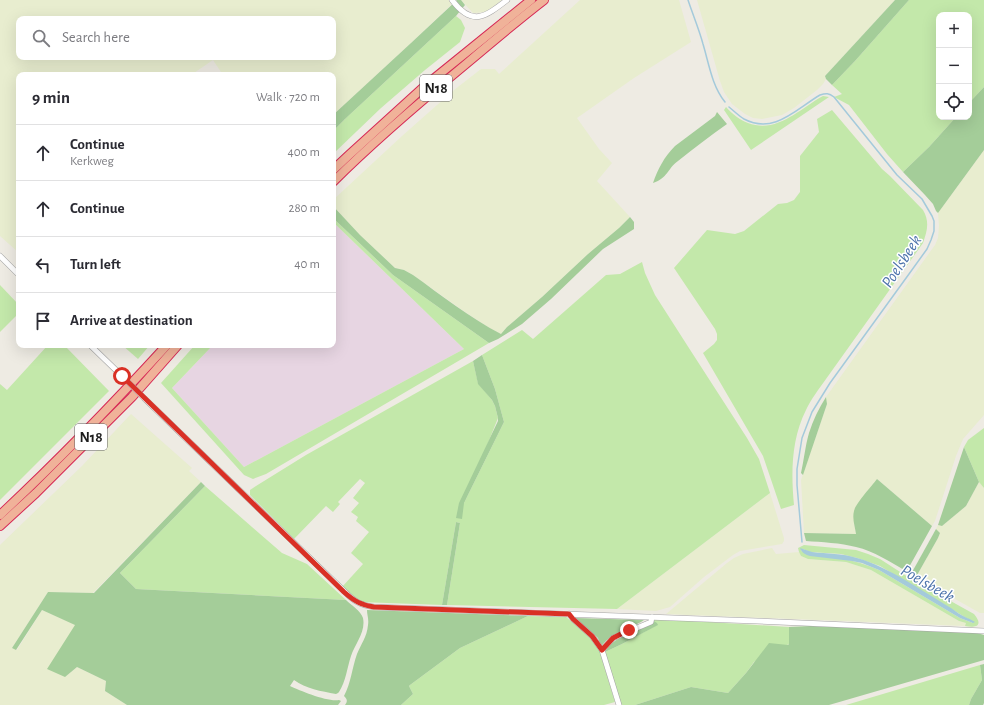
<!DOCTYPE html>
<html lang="en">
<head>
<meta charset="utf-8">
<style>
	:root { --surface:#fff; --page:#f2f2f3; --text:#2b2b33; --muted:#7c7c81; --line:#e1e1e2 }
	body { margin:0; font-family:"Alegreya Sans",sans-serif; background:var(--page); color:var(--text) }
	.controls { position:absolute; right:12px; top:12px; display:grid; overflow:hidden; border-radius:8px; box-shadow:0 4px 16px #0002 }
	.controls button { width:36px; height:36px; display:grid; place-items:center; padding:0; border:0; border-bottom:1px solid var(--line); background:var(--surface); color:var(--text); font:20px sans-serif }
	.stop { position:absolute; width:12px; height:12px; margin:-9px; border:3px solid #d93025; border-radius:50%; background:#fff }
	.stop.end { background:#d93025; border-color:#fff; box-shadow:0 1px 4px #0008 }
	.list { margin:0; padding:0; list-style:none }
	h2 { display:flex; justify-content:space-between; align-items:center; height:52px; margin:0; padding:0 16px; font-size:17px }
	h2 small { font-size:13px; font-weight:400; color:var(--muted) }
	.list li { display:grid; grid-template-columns:26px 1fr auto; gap:12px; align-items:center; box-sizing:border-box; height:56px; padding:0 16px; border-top:1px solid var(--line) }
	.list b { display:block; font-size:15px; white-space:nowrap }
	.list p { margin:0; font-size:13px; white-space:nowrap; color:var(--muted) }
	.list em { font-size:13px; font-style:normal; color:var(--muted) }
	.icon { flex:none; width:22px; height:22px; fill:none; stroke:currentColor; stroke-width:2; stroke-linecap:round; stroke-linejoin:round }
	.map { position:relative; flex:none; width:984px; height:705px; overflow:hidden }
	.search { position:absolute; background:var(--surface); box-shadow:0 4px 16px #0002; left:16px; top:16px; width:320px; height:44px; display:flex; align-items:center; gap:10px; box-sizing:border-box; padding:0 14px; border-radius:8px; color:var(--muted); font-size:15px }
	.panel { position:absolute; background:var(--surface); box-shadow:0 4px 16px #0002; left:16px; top:72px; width:320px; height:276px; border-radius:8px }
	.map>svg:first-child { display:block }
	.industrial { fill:#e7d5e2 }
	.farmland { fill:#e8edcf; fill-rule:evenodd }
	.grass { fill:#c3e8aa; fill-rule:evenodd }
	.forest { fill:#a4cd99 }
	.water { fill:#a4cadb }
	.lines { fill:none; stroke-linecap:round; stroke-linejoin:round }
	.stream { stroke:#a4cadb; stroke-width:1.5 }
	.minor-casing { stroke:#a4a4a4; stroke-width:6 }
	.trunk-casing { stroke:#d62755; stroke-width:10 }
	.minor { stroke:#fff; stroke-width:5 }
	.trunk { stroke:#f0b299; stroke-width:8 }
	.minor-bridge-casing { stroke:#a4a4a4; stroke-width:6; stroke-linecap:butt }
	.minor-bridge { stroke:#fff; stroke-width:5 }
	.route { stroke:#d93025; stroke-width:5 }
	.labels { text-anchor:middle; stroke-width:3; stroke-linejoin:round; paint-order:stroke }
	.shield { fill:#fff; stroke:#616161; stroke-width:1 }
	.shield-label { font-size:15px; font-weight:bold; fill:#1d1d1d }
	.water-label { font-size:17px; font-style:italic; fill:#4c73ab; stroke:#fff }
</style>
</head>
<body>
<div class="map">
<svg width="984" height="705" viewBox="0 0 984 705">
	<rect width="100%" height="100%" fill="#eeebe3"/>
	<!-- industrial -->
	<path class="industrial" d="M333,222L464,349L244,467L172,388L213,345H333Z"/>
	<!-- farmland -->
	<g class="farmland">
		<path d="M0,0H449L452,4L411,43L333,115V75H223L213,60L191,75H19V253L0,236ZM19,19H333V57H19Z"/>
		<path d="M461,0H502L487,12L473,13Z"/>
		<path d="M580,0H679L691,42L634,78L577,118L599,149L612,163L597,181L630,217L619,228L588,254L542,297L507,327L501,334L491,329L465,312L413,275L404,270L395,268L360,235L333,206V200L402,136L454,90L481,69H495L499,74Z"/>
		<path d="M697,0H895L825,76L826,79L823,84L817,90L794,108L782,115L762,119L753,118L745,114L732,104L724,92L720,81Z"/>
		<path d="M984,150V415L963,439L956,456L935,521L932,526L877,479L854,523L856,534L804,533L801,480L827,404L826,397L935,245L938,238L939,226L938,213Z"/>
		<path d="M131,414L192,468L189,471L201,482L93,593L48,592L12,648L17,650L42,610L76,625L65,677L77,667L106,681L105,691L127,705H0V545L82,466Z"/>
		<path d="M979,482L984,488V613H980L916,577L938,538L940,533L936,529L938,525L942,526L966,506Z"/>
		<path d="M770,493L784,538V541L782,544L740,551L733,555L704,577L670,607L656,611L617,609Z"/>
		<path d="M772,548L776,554L799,552L801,556L808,559L846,562L871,570L959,621L967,623L965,626L666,614L727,563L734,558L743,554Z"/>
	</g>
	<!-- grass -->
	<g class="grass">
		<path d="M909,0H984V87L969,103V15H939V117H956L929,147L903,172L887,154L849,105L834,97L842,94L832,85L855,61Z"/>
		<path d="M456,16L461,20L465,28L460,42L425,70L381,108L333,154V131L345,119Z"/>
		<path d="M823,96L829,97L751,150L724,110L726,107C732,114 740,120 748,123C777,134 799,109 823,96Z"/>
		<path d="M832,110L882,169L890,176L923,210C930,222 927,231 923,243L826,379C819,389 811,399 806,410C791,440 791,473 794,505L781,509L763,456L703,353L714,344L717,340V334L715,329L674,268L707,230L735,234L744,231L778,204L787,203L794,200L800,192V156L819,132L817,119Z"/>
		<path d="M333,218L393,275L489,343L266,474L253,479L244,475L161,383L195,345H213L172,388L244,467L464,349L333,222Z"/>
		<path d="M642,262L645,273L655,295L687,345L747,438L759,459L770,493L617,609L447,605L460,523L456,522L442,605L360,602L342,587L363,564L351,553L369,532L356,521L358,517L351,512L359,503L353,498L365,483L360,479L338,502L340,504L333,512L326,506L294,539L250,495V490L256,486L306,455L473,361L478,383L492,400L495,406L498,418L464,503L504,422L495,389L482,355L522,330L533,339L606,275L620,274Z"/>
		<path d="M0,285L19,305V313L0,332Z"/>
		<path d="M48,345H64L109,391L0,500V384L7,390Z"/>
		<path d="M122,345H150L138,359Z"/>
		<path d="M984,428V488L979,482L964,447L968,440Z"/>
		<path d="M205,486L282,553L307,564L346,600L136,589L120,573Z"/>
		<path d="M804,545L856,550L868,554L880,559L911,579L974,614C984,626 976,628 965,626L966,623L959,621L871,570L846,562L808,559L801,556L799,552L798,548ZM803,549L810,552L841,554L857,558L880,566L968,619L973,623L960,618L879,570C855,559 827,556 801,551Z"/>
		<path d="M528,616L566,617L591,638L599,649L615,702L604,705H401L413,694L409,686L410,685L460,648Z"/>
		<path d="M661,619L789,627V644L754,662L746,673L728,693L691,687L635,705H621L605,652L622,644L657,625L652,620Z"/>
		<path d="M980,665L982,680L971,699L969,705H846Z"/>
	</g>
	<!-- forest -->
	<g class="forest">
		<path d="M457,0H461L465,5L456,16L345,119L333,131V115L411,43Z"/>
		<path d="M895,0H909L855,61L832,85L826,79L825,76Z"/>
		<path d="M984,87V150L938,213L936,211L933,204L925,195L903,172L929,147L956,117H969V103Z"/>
		<path d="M717,112L727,124C710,136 694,148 678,161C667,169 668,178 653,183C658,169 664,157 675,146L715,116Z"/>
		<path d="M333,206L360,235L395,268L404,270L413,275C441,295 470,318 501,334L507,327L542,297L588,254L619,228L630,217L634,222V229L603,249L551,299L522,324L498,339L489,343L393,275L333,218Z"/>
		<path d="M482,355L495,389L504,422L464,503L462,519L456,518L459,503L498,421V418L495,406L492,400L478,384L473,361Z"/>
		<path d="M826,397L827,404L803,475L801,473C804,460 805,447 809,433C813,420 819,408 826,397Z"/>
		<path d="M964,447L979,482L966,506L942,526L938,525Z"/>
		<path d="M877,479L932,526L908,569L906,571C890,562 874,551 856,547C841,543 821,542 806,541L804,533L856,534C855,526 852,519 854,511C856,503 871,487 877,479Z"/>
		<path d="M201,482L205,486L120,573L136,589L346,600C351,605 361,611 363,618C366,632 355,644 351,656C347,668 346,681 339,692L338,693L336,694C321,691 306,689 294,680L290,686C301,691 327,702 339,700L341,701L338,705H127L105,691L106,681L77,667L65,677L47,669L75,625L42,610L16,650L12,648L48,592L94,593Z"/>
		<path d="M456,522L460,523L447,605H442Z"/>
		<path d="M936,529L940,533L938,538L916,577L911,574Z"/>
		<path d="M367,610L528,616L460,648L410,685L409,686L413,694L401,705H345C348,701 347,699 344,696C351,683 352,668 357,654C361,644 367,637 368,625C369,619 367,615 367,610Z"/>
		<path d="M575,618L644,620L641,622C628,629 610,633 601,647L598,638Z"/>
		<path d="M652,620L657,623L658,625L622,644L605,652C613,637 628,636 642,628C646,626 649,623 652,620Z"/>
		<path d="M810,626L974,632L984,635V660L829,705H635L691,687L728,693L746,673L769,643L788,645L789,644V627Z"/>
		<path d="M984,664V703L983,705H969L971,699L982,680L980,665Z"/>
	</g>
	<!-- water -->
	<path class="water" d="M800,548C804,549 808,551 812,552C827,554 842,553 857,558C889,567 922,591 951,608C956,612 961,615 967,618C970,619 972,620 975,622L973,623L960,618L879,570L862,563L852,561L810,556C806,555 802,553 800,548Z"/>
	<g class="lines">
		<!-- stream -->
		<g class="stream">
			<path d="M688,0C693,15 699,29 703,44C709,64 712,86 725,102"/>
			<path d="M729,107C734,111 739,116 744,119C774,135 796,109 820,95C826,93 829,93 834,97L897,175L922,199L932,216L934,221V231L931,240L927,249L909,274L830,383L812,412L802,438L797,469V485L802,542"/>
		</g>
		<defs>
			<g id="minor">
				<path d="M452,0C472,27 485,17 507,0"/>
				<path d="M0,256L19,275"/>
				<path d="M90,345L122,376"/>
				<path d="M145,399L345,592C354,601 360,605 374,607L757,621L984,631"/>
				<path d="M569,614L573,619L592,636L602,650L619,705"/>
				<path d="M602,650L613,638L651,622L652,617"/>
			</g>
			<g id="trunk">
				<path d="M333,170L349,155L426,85L531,0"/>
				<path d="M333,182C375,140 420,102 466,64C492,42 518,20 544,0"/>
				<path d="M0,515C58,461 113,404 167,345"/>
				<path d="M0,526L36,493L132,397L178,345"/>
			</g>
		</defs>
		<!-- minor casing -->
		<use href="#minor" class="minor-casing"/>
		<!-- trunk casing -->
		<use href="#trunk" class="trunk-casing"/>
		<!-- minor -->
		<use href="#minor" class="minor"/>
		<!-- trunk -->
		<use href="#trunk" class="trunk"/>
		<defs>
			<path id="minor-bridge" d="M122,376L145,399"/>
		</defs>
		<!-- minor-bridge casing -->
		<use href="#minor-bridge" class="minor-bridge-casing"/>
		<!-- minor-bridge -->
		<use href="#minor-bridge" class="minor-bridge"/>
	</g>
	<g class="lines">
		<!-- route -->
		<path class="route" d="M122,376L344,592C354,601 361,605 374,607L569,614L573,619L592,636L602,650L613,638L629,630"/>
	</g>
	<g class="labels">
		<!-- shield labels -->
		<g class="shield">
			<rect x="420" y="75" width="32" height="26" rx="3"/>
			<rect x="75" y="424" width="32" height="26" rx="3"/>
		</g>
		<g class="shield-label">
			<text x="436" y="93">N18</text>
			<text x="91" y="442">N18</text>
		</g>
		<!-- water labels -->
		<g class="water-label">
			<text transform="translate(901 261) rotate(-57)" y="6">Poelsbeek</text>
			<text transform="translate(928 583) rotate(30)" y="6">Poelsbeek</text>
		</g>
	</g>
</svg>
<div class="controls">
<button>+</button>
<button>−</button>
<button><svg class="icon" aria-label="locate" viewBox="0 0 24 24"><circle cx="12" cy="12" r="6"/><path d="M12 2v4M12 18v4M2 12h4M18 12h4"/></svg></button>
</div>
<div class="stop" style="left:122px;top:376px"></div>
<div class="stop end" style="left:629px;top:630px"></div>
<div class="search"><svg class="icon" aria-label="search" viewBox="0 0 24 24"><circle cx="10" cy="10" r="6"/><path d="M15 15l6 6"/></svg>Search here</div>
<section class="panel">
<h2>9 min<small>Walk · 720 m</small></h2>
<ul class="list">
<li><svg class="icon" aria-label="ahead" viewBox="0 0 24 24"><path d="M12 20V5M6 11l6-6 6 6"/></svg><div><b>Continue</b><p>Kerkweg</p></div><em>400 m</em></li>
<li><svg class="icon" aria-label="ahead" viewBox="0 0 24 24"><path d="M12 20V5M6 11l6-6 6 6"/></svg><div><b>Continue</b></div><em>280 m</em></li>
<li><svg class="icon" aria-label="left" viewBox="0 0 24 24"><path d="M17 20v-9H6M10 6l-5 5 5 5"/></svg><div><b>Turn left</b></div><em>40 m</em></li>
<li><svg class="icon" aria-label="arrive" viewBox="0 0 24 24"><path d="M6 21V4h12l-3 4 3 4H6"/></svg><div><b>Arrive at destination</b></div></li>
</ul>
</section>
</div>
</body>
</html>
